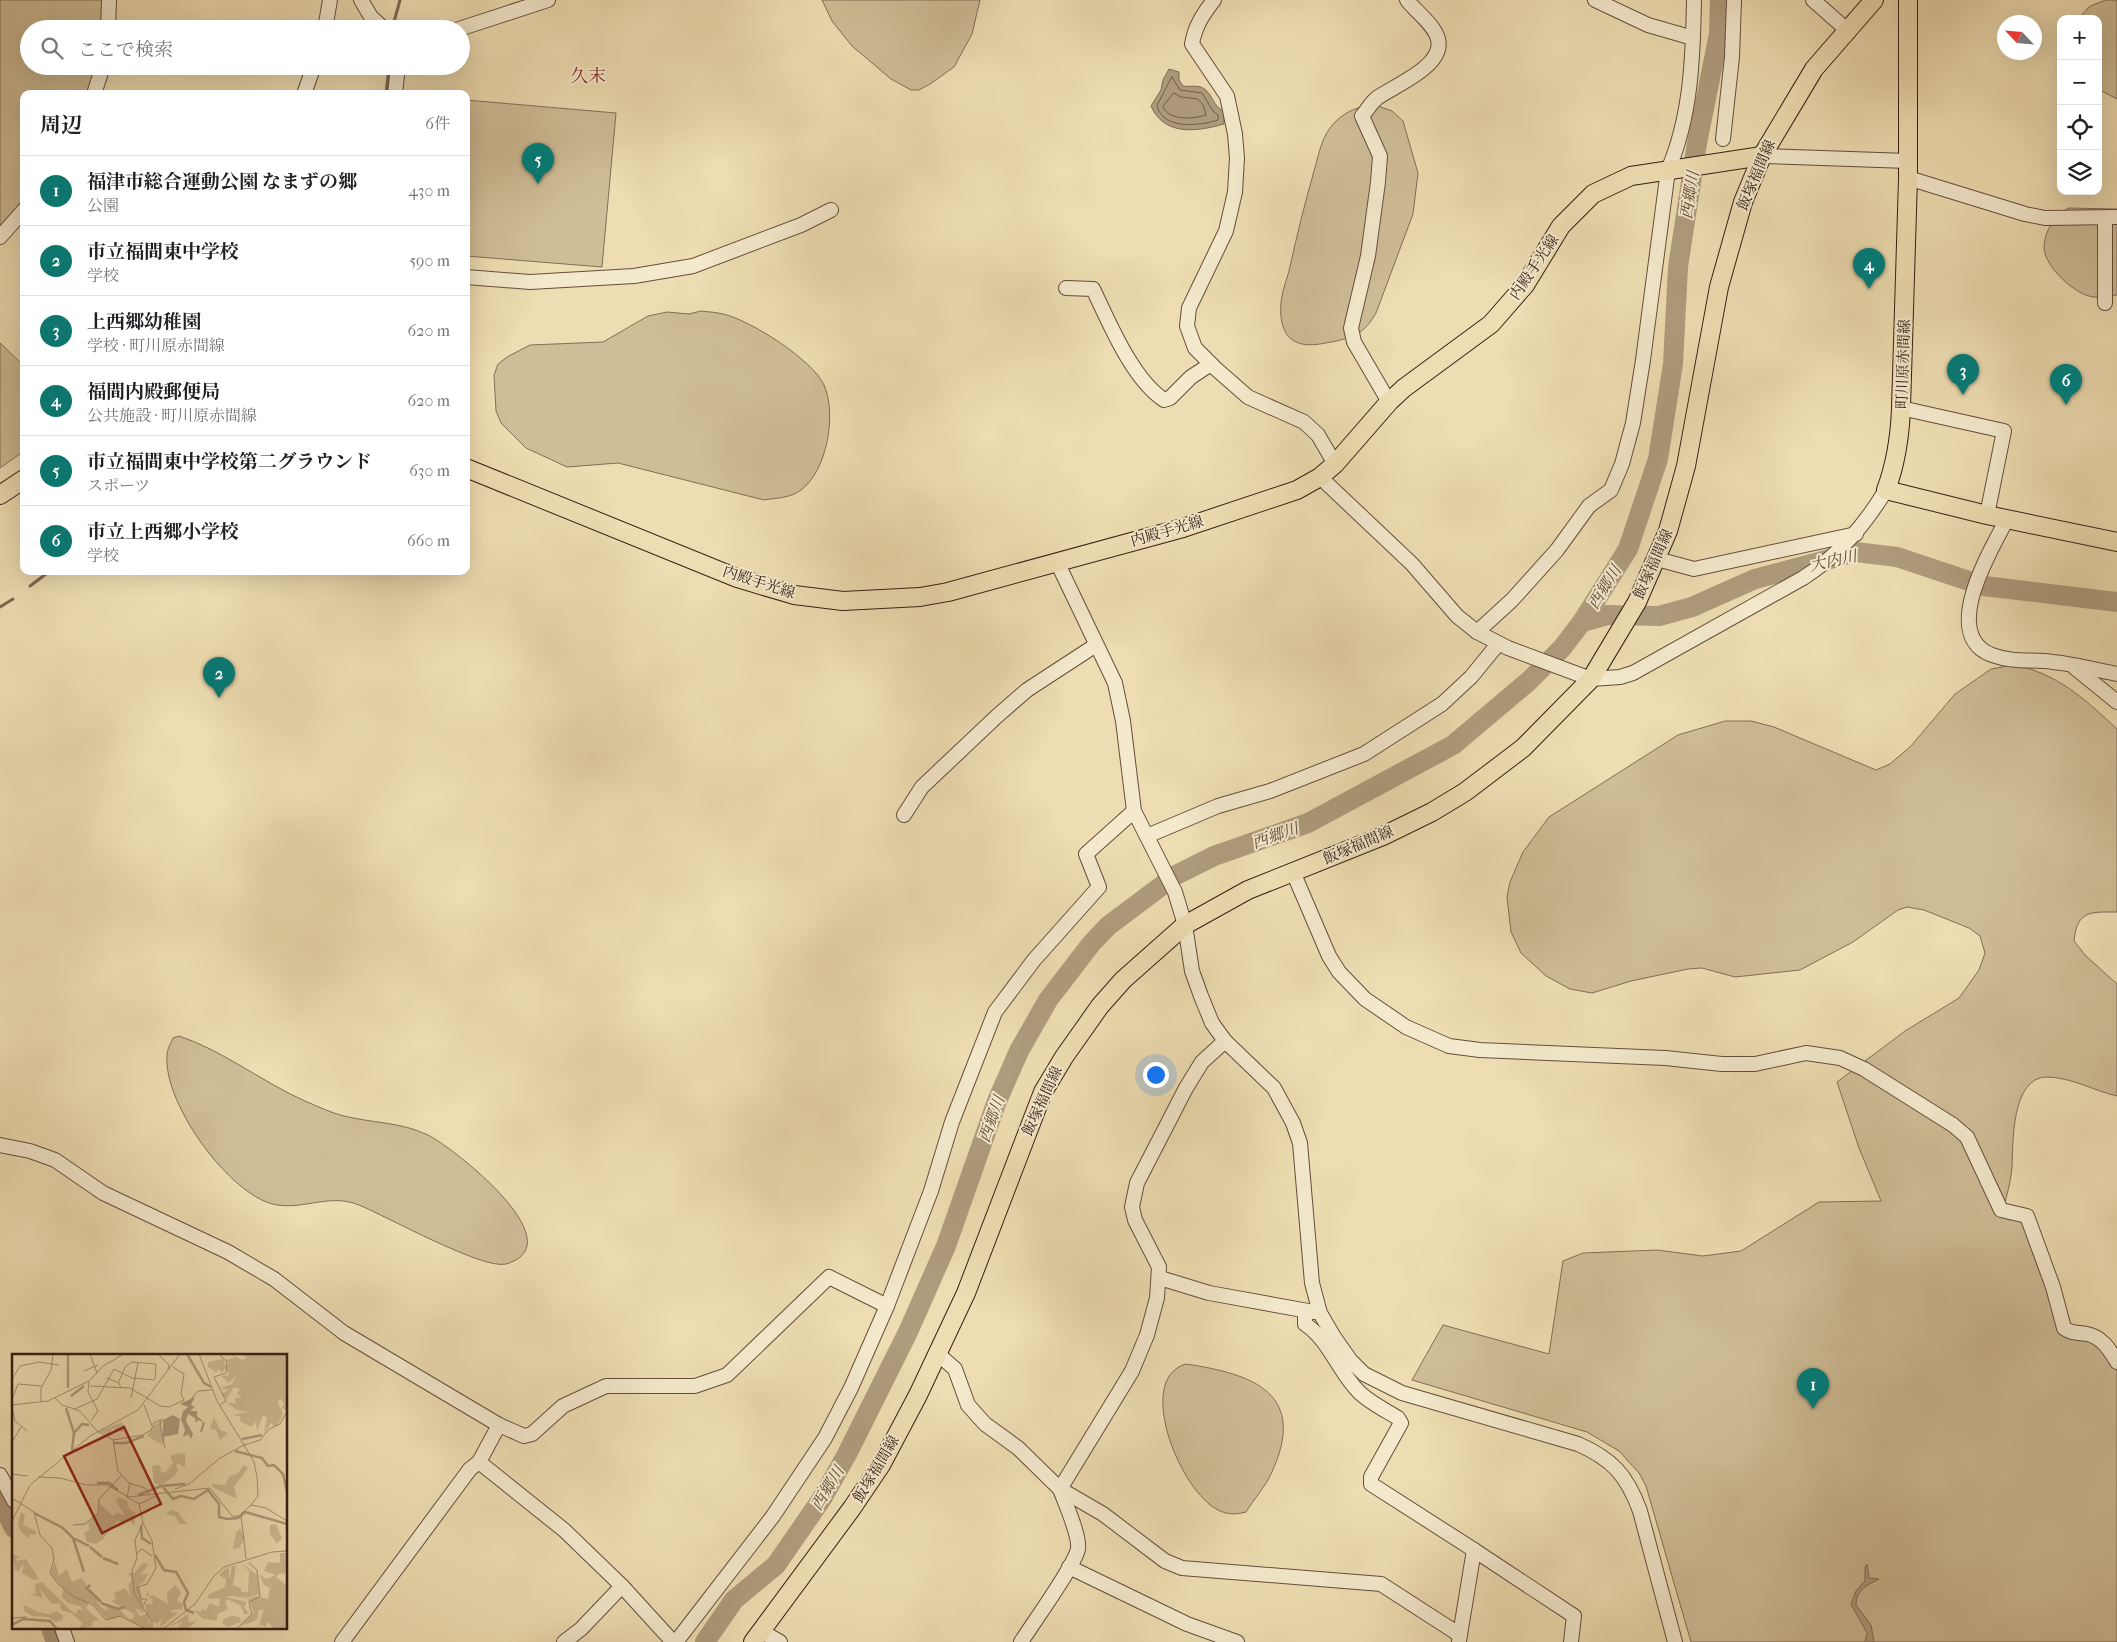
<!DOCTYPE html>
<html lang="ja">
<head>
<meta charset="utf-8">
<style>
	:root { --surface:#fff; --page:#f6f6f6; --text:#202124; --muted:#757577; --line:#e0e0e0; --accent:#0f766e }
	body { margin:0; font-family:"IM FELL French Canon","Noto Serif JP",serif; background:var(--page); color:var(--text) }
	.controls { position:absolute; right:15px; top:15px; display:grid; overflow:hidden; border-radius:10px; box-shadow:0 5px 20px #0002 }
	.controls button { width:45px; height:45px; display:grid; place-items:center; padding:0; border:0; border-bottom:1px solid var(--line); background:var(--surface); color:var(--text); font:25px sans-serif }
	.compass { position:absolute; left:1997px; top:15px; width:45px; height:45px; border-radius:50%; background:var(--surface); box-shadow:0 5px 20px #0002; rotate:296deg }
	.you { position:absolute; left:1155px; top:1074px; width:18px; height:18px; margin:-12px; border:4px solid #fff; border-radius:50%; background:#1a73e8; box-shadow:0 0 0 8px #1a73e833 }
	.badge { display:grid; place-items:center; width:32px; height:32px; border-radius:50%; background:var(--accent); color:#fff; font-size:16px; font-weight:700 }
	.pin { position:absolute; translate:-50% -41px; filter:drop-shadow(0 1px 2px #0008) }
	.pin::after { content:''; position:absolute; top:26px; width:18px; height:15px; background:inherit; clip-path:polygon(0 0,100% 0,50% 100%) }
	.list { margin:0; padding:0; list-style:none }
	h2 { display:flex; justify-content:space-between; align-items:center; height:65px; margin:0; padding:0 20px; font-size:21px }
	h2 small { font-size:16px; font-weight:400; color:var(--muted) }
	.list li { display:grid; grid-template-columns:32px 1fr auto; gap:15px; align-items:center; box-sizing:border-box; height:70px; padding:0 20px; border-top:1px solid var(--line) }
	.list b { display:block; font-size:19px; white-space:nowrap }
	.list p { margin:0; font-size:16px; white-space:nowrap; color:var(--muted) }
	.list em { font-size:16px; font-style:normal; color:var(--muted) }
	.icon { flex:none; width:28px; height:28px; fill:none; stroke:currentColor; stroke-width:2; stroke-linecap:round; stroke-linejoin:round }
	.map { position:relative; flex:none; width:2117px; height:1642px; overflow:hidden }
	.search { position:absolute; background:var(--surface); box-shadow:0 5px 20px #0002; left:20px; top:20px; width:450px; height:55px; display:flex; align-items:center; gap:12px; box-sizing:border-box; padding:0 18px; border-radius:28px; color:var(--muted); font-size:19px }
	.panel { position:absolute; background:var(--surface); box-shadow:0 5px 20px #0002; left:20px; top:90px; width:450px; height:485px; border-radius:10px }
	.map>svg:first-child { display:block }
	.green { fill:#cfbd97; stroke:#826e56 }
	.water { fill:#af9c7d; stroke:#7f6a53 }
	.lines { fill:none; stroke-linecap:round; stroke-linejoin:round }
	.shore { stroke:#725d49; stroke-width:1 }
	.stream { stroke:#7f6a53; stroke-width:3 }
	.river { stroke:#af9c7d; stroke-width:20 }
	.minor-casing { stroke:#644e3c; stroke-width:16 }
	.major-casing { stroke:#361e15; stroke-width:20 }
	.minor { stroke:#f4e9cd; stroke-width:14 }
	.major { stroke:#eeddb2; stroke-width:18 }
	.labels { text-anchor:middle; stroke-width:4; stroke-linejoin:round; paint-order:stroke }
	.street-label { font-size:15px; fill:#361e15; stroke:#f4e9cd }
	.water-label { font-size:16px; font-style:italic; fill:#604a39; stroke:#f4e9cd }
	.quarter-label { font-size:18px; fill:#7a1f14; stroke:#f4e9cd }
	.inset-river { fill:none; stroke:#af9c7d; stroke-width:2.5 }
	.inset-road { fill:none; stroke:#a49173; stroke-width:1 }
	.view { fill:#8f2418; fill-opacity:0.15; stroke:#8f2418; stroke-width:2.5 }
	.inset-edge { fill:none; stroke:#361e15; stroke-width:2.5 }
</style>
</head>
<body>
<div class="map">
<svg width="2117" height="1642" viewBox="0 0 2117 1642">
	<rect width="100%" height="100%" fill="#eeddb2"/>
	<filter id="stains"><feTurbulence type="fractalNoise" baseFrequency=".004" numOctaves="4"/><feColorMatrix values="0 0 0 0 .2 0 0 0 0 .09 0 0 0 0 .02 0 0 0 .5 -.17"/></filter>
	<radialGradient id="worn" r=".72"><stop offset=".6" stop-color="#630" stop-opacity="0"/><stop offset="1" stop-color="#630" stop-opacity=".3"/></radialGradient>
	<!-- green -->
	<g class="green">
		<path d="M0,0H103L102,29H29V66H97L87,94H24V197L13,214L0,227Z"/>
		<path d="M822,0H980L972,34L954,67L930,84L919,90H911L891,79L852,46L832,21Z"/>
		<path d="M2106,0H2117V99L2098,89V19H2078L2090,6Z"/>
		<path d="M466,100L616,113L602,267L466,256Z"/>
		<path d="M1375,105L1392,111L1403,121L1418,173L1413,214L1376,313C1365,333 1353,338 1331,342C1316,345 1296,349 1286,333C1281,325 1280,313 1281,303C1282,291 1287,279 1290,267C1297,234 1305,203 1314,171C1318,157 1321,140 1330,128C1341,113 1357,106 1375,105Z"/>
		<path d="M2069,208L2117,209V295C2110,295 2101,298 2094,297C2076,296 2045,267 2044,248C2044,232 2055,214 2069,208Z"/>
		<path d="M701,311C708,312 716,312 723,314C750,320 813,360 824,385C837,414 827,471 801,490C791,498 776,498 764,500L618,463L567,467L526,448L501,423L496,411L494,375L498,364L507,357L530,345L603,342L648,316L667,312L689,314Z"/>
		<path d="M0,343L24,366V451L0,468Z"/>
		<path d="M2013,665C2056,672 2086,700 2117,729V912C2091,912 2077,910 2074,941L2085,955L2117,984V1096C2095,1091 2070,1077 2047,1077C2011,1077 2013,1144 2012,1168C2011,1181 2007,1194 2004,1206L2028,1209L2067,1326L2117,1354V1642H1691L1646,1486L1639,1473L1619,1451L1587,1432L1412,1380L1443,1325L1549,1354L1563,1261L1583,1253L1657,1250L1703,1256L1741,1251L1819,1202L1881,1201L1859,1148L1837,1082L1905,1031L1959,998L1979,970L1985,953L1980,936L1969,928L1924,910L1907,907L1898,910L1853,942L1800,970L1735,977L1702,968L1688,969L1631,981L1592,993L1570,989L1546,976L1521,953L1511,932L1507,897L1510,882L1523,852L1549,817L1678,735L1725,721H1751L1774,727L1876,770L1890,764L1911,746L1955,694L1991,669Z"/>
		<path d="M179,1036C224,1051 262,1082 305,1101C317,1106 331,1113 344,1116C372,1123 401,1122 428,1135C454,1148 576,1244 506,1264C483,1270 386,1216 359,1205C327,1192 300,1213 269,1203C225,1188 163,1102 167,1055C167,1049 171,1043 173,1038Z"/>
		<path d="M1186,1364C1253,1374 1309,1393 1271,1474C1265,1487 1254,1499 1246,1512C1238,1514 1231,1515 1223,1512C1184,1501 1132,1379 1186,1364Z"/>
	</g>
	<!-- water -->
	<g class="water">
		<path d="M1169,69L1179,72V80L1183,86C1189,87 1198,85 1203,88C1213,94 1213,107 1224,111V124C1196,132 1164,136 1151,106L1161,90L1163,80Z"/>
		<path d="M1867,1564L1869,1578L1879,1579C1868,1585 1856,1589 1856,1605L1871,1625L1874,1642H1865L1867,1633L1851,1604L1856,1591L1865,1581V1567Z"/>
	</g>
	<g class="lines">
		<!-- shore -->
		<g class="shore">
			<path d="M1172,77L1180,90L1202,93L1213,111L1218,115V120C1199,126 1163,130 1157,106Z"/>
			<path d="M1174,93L1181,97L1198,99L1203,105L1206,115C1194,119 1169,121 1163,107Z"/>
		</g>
		<!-- stream -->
		<g class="stream">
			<path d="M392,29L400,0"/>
			<path d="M386,94L389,66"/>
			<path d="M30,586L50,571"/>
			<path d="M0,607L13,599"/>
		</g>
		<!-- river -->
		<g class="river">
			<path d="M1582,622L1607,615L1659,616L1692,607L1755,579L1856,552L1897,557L1984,586L2117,602"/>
			<path d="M0,1498L14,1528"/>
			<path d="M51,1628L56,1642"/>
			<path d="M705,1642L734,1600L776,1565L823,1497L847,1454L908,1332L946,1246L997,1101L1019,1051L1048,1000L1091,944L1108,926L1176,875L1214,856L1308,823L1453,745L1529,681L1562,648L1582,622L1628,549L1658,459L1673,364L1678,267L1697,143L1719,34L1720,0"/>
		</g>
		<defs>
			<g id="minor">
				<path d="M361,0L371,17L384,29"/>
				<path d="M1214,0C1203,14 1195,26 1192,44L1227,96L1235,134L1237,158L1235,192L1226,231L1189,308L1187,326L1195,348L1215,368L1248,397L1304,422L1318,435L1335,464"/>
				<path d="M1595,0L1648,25L1693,38"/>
				<path d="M1813,0L1847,30"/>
				<path d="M108,29L109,0"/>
				<path d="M325,29L330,0"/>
				<path d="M459,29L548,0"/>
				<path d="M94,94L103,66"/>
				<path d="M304,94L314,66"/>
				<path d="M395,94L398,66"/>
				<path d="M1723,139L1732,57L1734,0"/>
				<path d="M1762,156L1908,161"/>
				<path d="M1908,178L2025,214L2045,218L2117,217"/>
				<path d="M2105,218V303"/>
				<path d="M0,237L24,210"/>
				<path d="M466,277L530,282L634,276L693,266L801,225L831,210"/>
				<path d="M1066,288L1093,289C1109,322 1132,379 1164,400L1170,398L1191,377L1211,364"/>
				<path d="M1389,402L1354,342L1351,328L1368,256L1378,182L1380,156L1362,116C1367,110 1371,103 1377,98C1394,86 1445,66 1438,39C1434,24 1416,12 1407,0"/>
				<path d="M1901,408L2004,431L1987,515"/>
				<path d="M1320,477L1412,564L1457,616L1477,632L1508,648L1591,679L1620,677L1633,673L1803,578C1839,555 1864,526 1886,490"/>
				<path d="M2007,519C1991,550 1939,635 1992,655C2014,663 2032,659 2053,662C2073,664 2097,670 2117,674"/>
				<path d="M1657,559L1694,569L1856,534"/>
				<path d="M1057,562L1115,683L1123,721L1134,811L1175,892L1185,925L1192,971L1201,996L1212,1023L1225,1041L1274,1088L1293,1123L1300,1143L1312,1283L1320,1313L1334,1337L1351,1361L1364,1374L1402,1393L1578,1444C1612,1459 1627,1475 1640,1511L1675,1642"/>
				<path d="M1477,632L1512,600L1557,550L1589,506L1611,490L1622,464L1633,423L1643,360L1668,170C1691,117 1693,58 1694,0"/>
				<path d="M2074,667L2117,702"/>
				<path d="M904,815L922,787L996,717L1027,690L1096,645"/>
				<path d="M1147,836L1218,806L1270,791L1364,754L1442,704L1471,677L1498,644"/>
				<path d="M1293,872L1329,956L1339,972L1365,999L1406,1027L1449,1046L1480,1050L1665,1058L1722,1064H1755L1806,1053L1840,1058L1864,1069L1953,1125L1967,1137L2001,1210L2027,1216L2053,1287L2064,1328C2071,1334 2078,1332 2087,1334C2102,1337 2110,1350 2117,1362"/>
				<path d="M0,1145L30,1151L55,1160L103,1193L228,1252L274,1279L344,1333L499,1425L524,1436L532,1434L563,1406L606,1386H695L727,1375L829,1277L887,1306"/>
				<path d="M1160,1278L1209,1293L1314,1312"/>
				<path d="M1305,1311V1324C1330,1341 1338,1371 1359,1392C1369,1402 1385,1410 1398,1418L1401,1423L1371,1477V1484L1474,1550L1459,1641"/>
				<path d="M938,1354L955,1369L968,1405L985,1424L1018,1448L1060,1489L1103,1514L1165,1561L1182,1568L1381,1584L1460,1635"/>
				<path d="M479,1462L564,1530L622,1586L673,1642"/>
				<path d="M0,1475L14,1501"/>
				<path d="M1474,1550L1574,1616L1571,1642"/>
				<path d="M1069,1567L1187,1624L1237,1642"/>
				<path d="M62,1628L67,1642"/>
				<path d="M761,1631L780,1642"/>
				<path d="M342,1642L470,1469L479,1462L499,1425"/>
				<path d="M564,1642L581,1629L622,1586"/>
				<path d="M676,1642L773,1516L825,1438L851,1388L887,1306L931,1191L952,1122L995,1012L1034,960L1099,887L1086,854L1134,811"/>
				<path d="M1021,1642C1033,1623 1074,1567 1078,1549C1080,1535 1065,1503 1060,1489L1132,1371L1147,1335L1157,1298L1159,1267L1135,1220L1132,1207L1137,1183L1186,1088L1202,1062L1225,1041"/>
			</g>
			<g id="major">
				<path d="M1908,0V178L1901,408C1900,437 1896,463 1886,490L1987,515L2117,542"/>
				<path d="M466,468L737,578L794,595L843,601L920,597L948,592L1183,528L1297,490L1320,477L1335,464L1389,402L1404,388L1491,324L1525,285L1561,226L1593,194L1631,176L1762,156"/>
				<path d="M0,495L24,479"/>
				<path d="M753,1642L852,1508L881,1465L918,1395L966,1293L1043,1092L1064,1057L1100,1006L1123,980L1185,925L1248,890L1383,836L1432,812L1465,792L1523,748L1591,679L1637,602L1668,531L1686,466L1719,287L1743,202L1762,156L1814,69L1874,0"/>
			</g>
		</defs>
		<!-- minor casing -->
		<use href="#minor" class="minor-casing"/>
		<!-- major casing -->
		<use href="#major" class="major-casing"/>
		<!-- minor -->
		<use href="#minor" class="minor"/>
		<!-- major -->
		<use href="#major" class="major"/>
	</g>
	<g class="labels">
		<!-- street labels -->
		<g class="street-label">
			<text transform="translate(1756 175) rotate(-67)" y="5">飯塚福間線</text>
			<text transform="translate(1534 267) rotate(-56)" y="5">内殿手光線</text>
			<text transform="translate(1903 364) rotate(-88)" y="5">町川原赤間線</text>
			<text transform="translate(1167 531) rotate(-16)" y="5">内殿手光線</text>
			<text transform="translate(1653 564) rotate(-66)" y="5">飯塚福間線</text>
			<text transform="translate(759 582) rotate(18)" y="5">内殿手光線</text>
			<text transform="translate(1358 845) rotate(-23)" y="5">飯塚福間線</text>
			<text transform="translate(1042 1101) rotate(-65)" y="5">飯塚福間線</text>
			<text transform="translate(876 1469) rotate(-59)" y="5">飯塚福間線</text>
		</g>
		<!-- water labels -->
		<g class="water-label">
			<text transform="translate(1689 195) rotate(-81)" y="6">西郷川</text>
			<text transform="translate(1833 560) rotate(-12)" y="6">大内川</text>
			<text transform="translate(1604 587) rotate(-58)" y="6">西郷川</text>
			<text transform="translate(1275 835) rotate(-19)" y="6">西郷川</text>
			<text transform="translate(991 1119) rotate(-70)" y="6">西郷川</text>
			<text transform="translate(827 1488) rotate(-59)" y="6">西郷川</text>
		</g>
		<!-- quarter labels -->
		<g class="quarter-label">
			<text x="588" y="82">久末</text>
		</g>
	</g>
	<!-- overview -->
	<g transform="translate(12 1354)">
		<rect width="275" height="275" fill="#eeddb2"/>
		<path d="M228,0H275V57L270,54L272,50L268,44L266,49L271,59L266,71L263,73L259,69L252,79L255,64L251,61L245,77L244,68L239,73L228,67L229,63L221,61L236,58L225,56L215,49H225L222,45L230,43L225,40L228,35L222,33L215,45L209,40L217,36L209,34L220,30L225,21L217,29L209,22L217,21L214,13L209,20L208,15L204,18L196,13V8L211,5L214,12L217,9L213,6L222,4L221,1L231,6L235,4ZM202,63L208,76L216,79L208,86L204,76L198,75ZM151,65L149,72L153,85L150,91L135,82L141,72ZM110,68L114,76L111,78L100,75L98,83L87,77ZM169,99L173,100V113L164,109L166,117L161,123L149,131L142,129L140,112L148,111L149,118L153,119L161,109L158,102ZM232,111L236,114L222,133L225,145L200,133V130L213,131L218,122L225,120ZM106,143L115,147L117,155L123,158V172L115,165L111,171L106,166L91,185L84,190L75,188L72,179L78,175L76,169L87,158V149L101,162L105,159L113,161L104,148ZM158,156L166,158L175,170H167L163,162L154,160ZM9,158L13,161L11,171L24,177V181L18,180L16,184L8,177L6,168ZM264,170L270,184L265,190L258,180V171ZM228,174L233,184L227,194L221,195L224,178ZM0,199L9,204H4L5,207L14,205L27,225L22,226L10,219L12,208L7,217L3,216ZM268,199H275L273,220L268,219L264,223L273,230L275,227V275H257L261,274L256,268L260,266L256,268L253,273L249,270L246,275L252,255L246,257V264L241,268L227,272L242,259L238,247L234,246L244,242L256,245L258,234L252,231L247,220L254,225L264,221L252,217L256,208L268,209ZM43,207L47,222L55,215L60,228L70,224L90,254L97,257L93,251L108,256L117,265H121L122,260L99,247L104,246L102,239L113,234L118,241L116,232L120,225L116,219H122L131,209L137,210L128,221L136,219L132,228L125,232L128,233L132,259L123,254L127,262L135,260L133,250H140L141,246L134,241L136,237L138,243L141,241L156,250L155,239L163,231L169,239L165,246L171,251L170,255L159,256V259L167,258L148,273L150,264L145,270L135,264L139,270L138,275H133L110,262L96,266L78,247L74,254L88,267L82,266L79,273L67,275L70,269L59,259L49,256L48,249L40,250L27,234L31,244L17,240H24L23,230L30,228L58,256L64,260L66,255L71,257L68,252L56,249L50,243L51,235L39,220ZM230,209L245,221L247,240L234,244L220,242L213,243L235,248L232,253L237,260H232L229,252L216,245L213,248L216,255L205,260V267L191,265L182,256L189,258L190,254L193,257L198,249L207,253L208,244L197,245L196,241L213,233L214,225L207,221L212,216L217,213V226L220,212H224L221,231L229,234V238H236L237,217ZM12,251L26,258L37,260L45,257L51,262L50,266L44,268L36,263L20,262L12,257ZM176,260L177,269L185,266L176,275L166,273L171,267L157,273ZM220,262L228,263L229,268L216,273L210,269L212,265Z" fill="#cfbd97"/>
		<path d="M183,43L179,51L183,53L178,57H185V62L193,69L190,78L188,77L191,68L186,66L184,69L183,64L176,60L174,67L181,80L179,85L176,80L171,83L173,76L169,65L171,57L176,53L168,50ZM161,61L168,65L166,80L151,83V66Z" fill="#af9c7d"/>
		<path class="inset-river" d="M56,0V34M175,0L192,29L199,33M59,42L72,32M54,54L62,79M62,79L70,70L77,71M230,85L250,81M102,89H114L132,82M60,96L62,79M223,97L250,104L256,112L262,111L271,120L275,138M85,129H97L106,136M151,133L161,145L169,142L182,145L196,136L207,150V163L215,165L226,164L233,158L275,170M126,141L149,132L173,130M22,159L51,174L61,184L72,218M129,171L130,184L139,190M61,184L77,192M78,193L90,203M143,201L152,216L164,218L176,239L172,248L174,256L182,259M91,204L106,210M78,231L75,234L89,248M89,249L106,255L113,253M0,271L11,265L38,267L45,275"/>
		<path class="inset-road" d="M78,0L85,19M187,0L205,47L232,91M147,1L157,11L156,15M72,17L86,11M202,23L214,47L208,51M202,23L214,19L215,8L207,0M95,24L107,29L109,34M0,25L8,12L27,8L47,11M77,27L76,38L86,57L79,67M106,29L114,12L120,8L144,10L143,25M78,32L118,34L148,52L157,53L172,46L169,40L172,20L161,13M1,43L6,30L30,32M42,43L50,51L68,57L85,77L101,86L106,117L117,129L133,134L137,140M119,44L126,9M29,48V34L39,16L41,0M171,48L176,49L186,37L200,36M0,51L36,47L77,27L91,12L112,0M132,51L140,72M0,53L3,67L15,77M63,55L85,45L102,15L120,24L143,26M150,65L148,71L153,94M101,86L131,81L139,76L142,69L150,65M0,88L9,73M232,91L242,108L245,123L246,142L239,151M0,120L16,122M26,123L48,124L74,131H95L116,143L198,134L220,162H227L239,151L254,154L275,167M118,129L115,143L127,150M163,135L177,130L208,104L232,91L248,86L257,75L268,70L275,57M0,144L22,158L28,181L40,194L42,205L38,219L46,230L62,243L80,250L94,266L108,262L134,275M229,161L234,205M0,167L18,131L78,82L126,56L168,0M61,171L73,170L86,159L87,145L110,121M125,199L130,195L140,202M131,252L135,245H129L125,233L135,230L144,214L140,187L131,169M0,264L15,263M140,275V268L122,239L120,217L125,204L123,186L131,169L127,150L146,141M151,275L183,250L202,222L212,213L260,198L275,197M224,275L240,260L237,248L248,243L245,216L237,209"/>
		<path class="view" d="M112,73L149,150L90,179L52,102Z"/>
		<rect width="275" height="275" class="inset-edge"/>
	</g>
	<rect width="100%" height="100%" filter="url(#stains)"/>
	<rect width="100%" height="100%" fill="url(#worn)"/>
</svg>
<div class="controls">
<button>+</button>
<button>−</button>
<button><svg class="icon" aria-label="locate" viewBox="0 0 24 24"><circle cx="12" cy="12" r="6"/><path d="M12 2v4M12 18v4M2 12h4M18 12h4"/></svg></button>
<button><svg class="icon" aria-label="layers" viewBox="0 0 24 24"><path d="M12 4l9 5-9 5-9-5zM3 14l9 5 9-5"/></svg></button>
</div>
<svg class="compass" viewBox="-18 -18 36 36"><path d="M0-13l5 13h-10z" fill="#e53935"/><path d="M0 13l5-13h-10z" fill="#757577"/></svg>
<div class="you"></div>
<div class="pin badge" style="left:1813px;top:1409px">1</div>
<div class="pin badge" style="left:219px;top:698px">2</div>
<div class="pin badge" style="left:1963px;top:395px">3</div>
<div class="pin badge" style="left:1869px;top:289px">4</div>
<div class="pin badge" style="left:538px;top:184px">5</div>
<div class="pin badge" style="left:2066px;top:405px">6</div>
<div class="search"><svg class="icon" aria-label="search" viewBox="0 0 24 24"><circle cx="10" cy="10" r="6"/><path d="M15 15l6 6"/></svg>ここで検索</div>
<section class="panel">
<h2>周辺<small>6件</small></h2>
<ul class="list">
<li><span class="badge">1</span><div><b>福津市総合運動公園 なまずの郷</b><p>公園</p></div><em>430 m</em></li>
<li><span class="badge">2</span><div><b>市立福間東中学校</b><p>学校</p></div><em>590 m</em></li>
<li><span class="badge">3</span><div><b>上西郷幼稚園</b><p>学校 · 町川原赤間線</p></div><em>620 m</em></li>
<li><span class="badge">4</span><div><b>福間内殿郵便局</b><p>公共施設 · 町川原赤間線</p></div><em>620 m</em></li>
<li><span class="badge">5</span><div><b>市立福間東中学校第二グラウンド</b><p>スポーツ</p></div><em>630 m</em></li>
<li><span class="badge">6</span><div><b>市立上西郷小学校</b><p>学校</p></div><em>660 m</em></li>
</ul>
</section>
</div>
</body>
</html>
